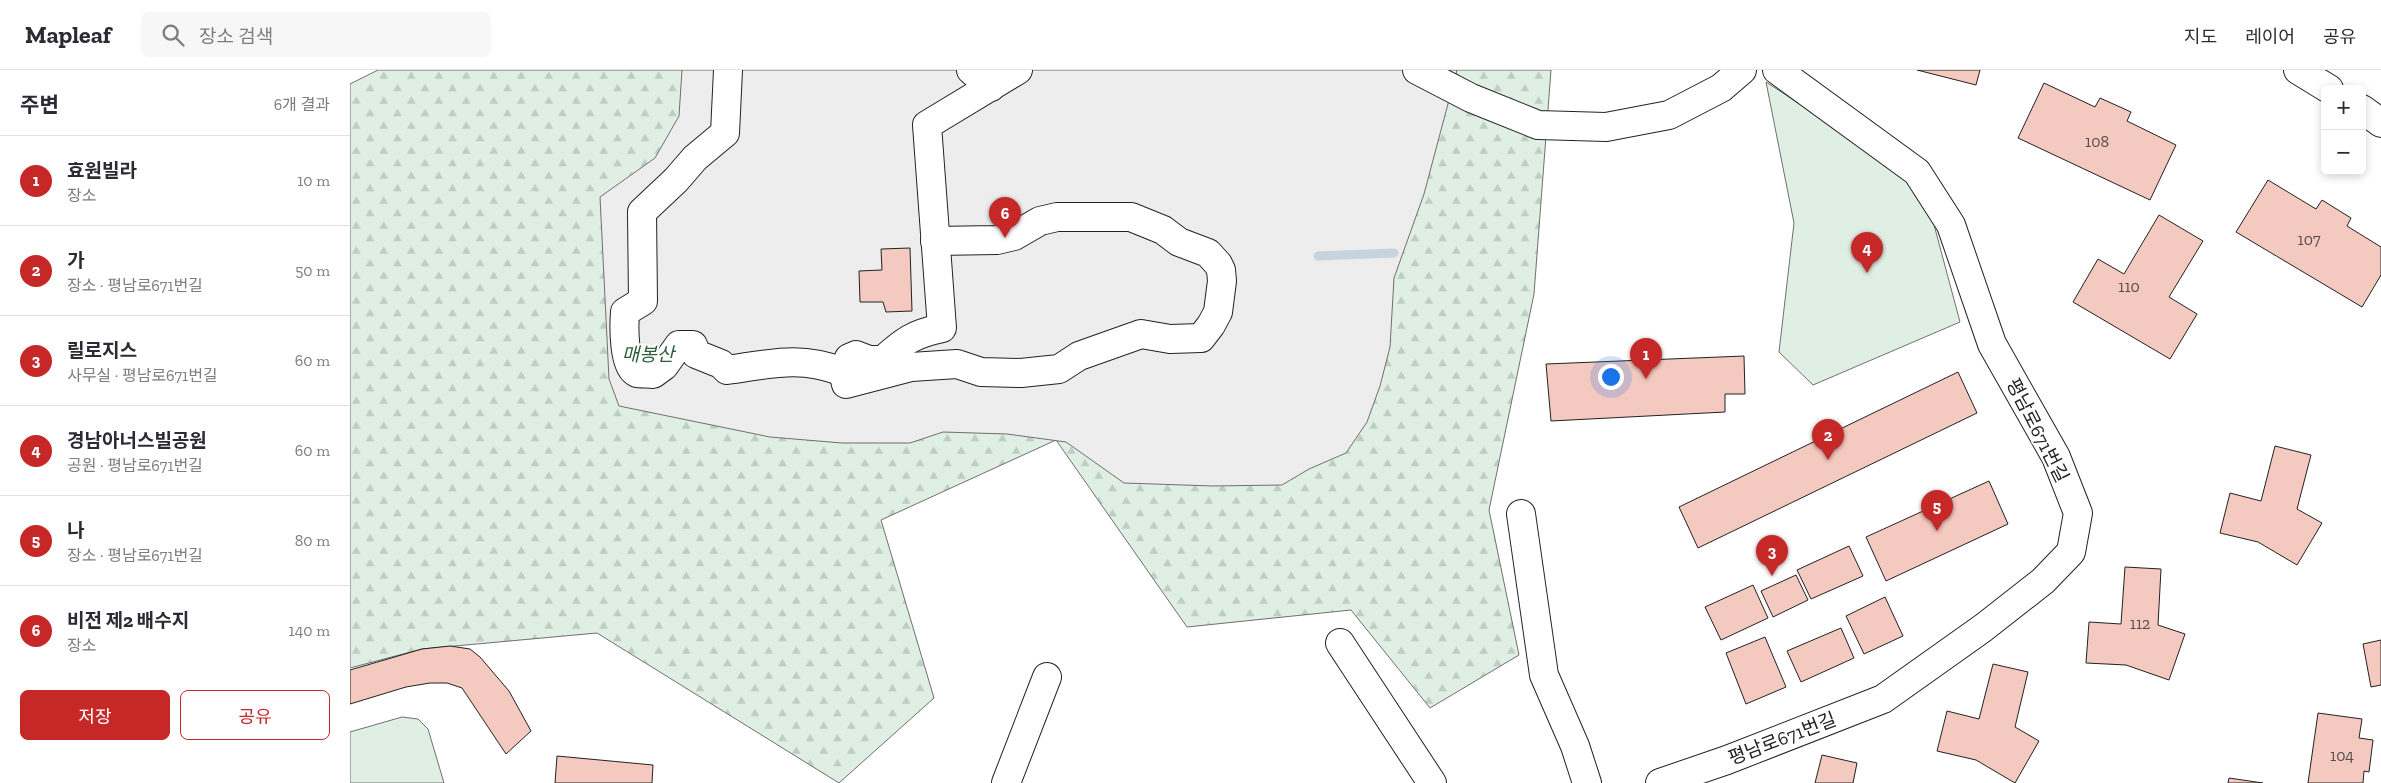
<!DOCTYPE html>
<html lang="ko">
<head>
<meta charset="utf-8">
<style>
	:root { --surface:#fff; --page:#f7f7f7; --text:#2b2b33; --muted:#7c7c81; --line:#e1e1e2; --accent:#c62828 }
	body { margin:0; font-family:"Zilla Slab","Noto Sans KR",serif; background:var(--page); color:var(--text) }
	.controls { position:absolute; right:15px; top:15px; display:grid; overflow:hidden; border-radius:8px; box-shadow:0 2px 8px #0003 }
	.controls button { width:45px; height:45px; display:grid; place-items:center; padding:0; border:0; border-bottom:1px solid var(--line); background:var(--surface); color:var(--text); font:25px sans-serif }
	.you { position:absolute; left:1260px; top:306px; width:18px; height:18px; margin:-12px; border:4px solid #fff; border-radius:50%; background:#1a73e8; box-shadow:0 0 0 8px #1a73e833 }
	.badge { display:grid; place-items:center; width:32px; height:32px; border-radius:50%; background:var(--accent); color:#fff; font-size:16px; font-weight:700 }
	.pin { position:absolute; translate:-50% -41px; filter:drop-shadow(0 1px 2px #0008) }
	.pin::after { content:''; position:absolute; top:26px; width:18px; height:15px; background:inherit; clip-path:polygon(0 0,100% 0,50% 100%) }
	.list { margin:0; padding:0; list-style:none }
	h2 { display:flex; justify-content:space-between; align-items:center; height:65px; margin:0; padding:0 20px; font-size:21px }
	h2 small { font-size:16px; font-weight:400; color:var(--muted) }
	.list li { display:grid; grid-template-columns:32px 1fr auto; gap:15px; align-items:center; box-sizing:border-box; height:90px; padding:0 20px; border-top:1px solid var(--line) }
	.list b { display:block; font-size:19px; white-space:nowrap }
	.list p { margin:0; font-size:16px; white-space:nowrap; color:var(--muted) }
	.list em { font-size:16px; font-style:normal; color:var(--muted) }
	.actions { display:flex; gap:10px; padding:15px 20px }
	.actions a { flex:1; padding:11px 0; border:1px solid var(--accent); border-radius:8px; text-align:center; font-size:18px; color:var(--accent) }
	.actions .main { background:var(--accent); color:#fff }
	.icon { flex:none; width:28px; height:28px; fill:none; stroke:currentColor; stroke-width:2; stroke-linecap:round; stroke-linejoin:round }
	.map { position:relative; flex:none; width:2031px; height:713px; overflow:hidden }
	header { display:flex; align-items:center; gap:30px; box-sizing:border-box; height:70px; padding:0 25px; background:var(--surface); border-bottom:1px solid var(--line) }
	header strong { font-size:24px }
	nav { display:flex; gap:28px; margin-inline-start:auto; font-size:18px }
	.search { width:350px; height:45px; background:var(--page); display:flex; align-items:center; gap:12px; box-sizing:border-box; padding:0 18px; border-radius:8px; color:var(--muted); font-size:19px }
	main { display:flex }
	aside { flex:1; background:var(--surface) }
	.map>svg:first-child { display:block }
	.green { fill:#e0efe3; stroke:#6f6f6f }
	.forest { fill:url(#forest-firs); stroke:#6f6f6f }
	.parking { fill:#ededed; stroke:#6f6f6f }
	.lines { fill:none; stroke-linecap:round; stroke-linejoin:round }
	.stream { stroke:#c7d3dd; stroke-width:9 }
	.building { fill:#f3c9c0; stroke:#222 }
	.minor-casing { stroke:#222; stroke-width:30 }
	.minor { stroke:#fff; stroke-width:28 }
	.labels { text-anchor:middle; stroke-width:4; stroke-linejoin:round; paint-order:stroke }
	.number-label { font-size:16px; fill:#564c4a }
	.park-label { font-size:19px; font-style:italic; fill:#2f5e38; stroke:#fff }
	.street-label { font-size:19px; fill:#222; stroke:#fff }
</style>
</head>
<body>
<header>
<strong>Mapleaf</strong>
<div class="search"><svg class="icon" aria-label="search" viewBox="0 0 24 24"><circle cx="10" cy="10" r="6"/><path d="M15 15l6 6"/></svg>장소 검색</div>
<nav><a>지도</a><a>레이어</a><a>공유</a></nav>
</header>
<main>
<aside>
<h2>주변<small>6개 결과</small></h2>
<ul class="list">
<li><span class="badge">1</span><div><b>효원빌라</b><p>장소</p></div><em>10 m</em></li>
<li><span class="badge">2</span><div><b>가</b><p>장소 · 평남로671번길</p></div><em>50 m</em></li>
<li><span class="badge">3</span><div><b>릴로지스</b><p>사무실 · 평남로671번길</p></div><em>60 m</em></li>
<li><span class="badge">4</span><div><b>경남아너스빌공원</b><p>공원 · 평남로671번길</p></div><em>60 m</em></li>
<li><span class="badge">5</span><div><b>나</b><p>장소 · 평남로671번길</p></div><em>80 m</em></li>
<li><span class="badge">6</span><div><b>비전 제2 배수지</b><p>장소</p></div><em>140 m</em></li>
</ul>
<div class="actions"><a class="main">저장</a><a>공유</a></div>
</aside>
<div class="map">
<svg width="2031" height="713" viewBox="0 0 2031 713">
	<defs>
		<pattern id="forest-firs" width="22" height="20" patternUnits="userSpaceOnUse" patternTransform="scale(1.25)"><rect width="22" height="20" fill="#e0efe3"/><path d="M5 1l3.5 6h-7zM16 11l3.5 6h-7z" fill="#c0cdc2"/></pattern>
	</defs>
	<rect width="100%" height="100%" fill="#fff"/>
	<!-- green -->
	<g class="green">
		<path d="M1416,12L1563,108L1579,136L1610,252L1463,315L1429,282L1444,153Z"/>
		<path d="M52,647L68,649L78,659L94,713H0V662Z"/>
	</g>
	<!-- forest -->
	<path class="forest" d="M28,0H1201L1184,224L1139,440L1169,585L1080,638L1001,540L837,557L706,370L531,450L584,628L489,713L247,563L72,579L0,598V14Z"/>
	<!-- parking -->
	<path class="parking" d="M332,0H1107L1074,124L1044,208L1040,277L1030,316L1017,352L996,383L959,399L932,415L863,416L774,413L716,372L657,364L593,362L560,373H492L420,367L269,336L259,309L250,127L305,88L329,46Z"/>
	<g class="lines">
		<!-- stream -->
		<path class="stream" d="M968,186L1044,183"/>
	</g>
	<!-- building -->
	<g class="building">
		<path d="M1567,0H1630L1626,15Z"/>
		<path d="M1694,13L1745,37L1750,28L1781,42L1777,51L1826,75L1800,130L1668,68Z"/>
		<path d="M1918,110L1966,139L1972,130L2001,148L1997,156L2031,177V205L2012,237L1886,162Z"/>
		<path d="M1809,145L1853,171L1819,227L1847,244L1820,289L1723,232L1748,189L1774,204Z"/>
		<path d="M560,178L562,241L536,242L533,232H510L509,201L532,200L531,179Z"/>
		<path d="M1394,286L1395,324H1375V342L1201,351L1196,294Z"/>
		<path d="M1608,302L1627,343L1348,478L1329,437Z"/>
		<path d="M1925,376L1961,385L1947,439L1972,453L1947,495L1908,472L1870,463L1880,423L1911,431Z"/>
		<path d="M1639,411L1658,454L1536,511L1516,467Z"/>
		<path d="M1499,476L1513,506L1461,529L1447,500Z"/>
		<path d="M1775,497L1811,499L1808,555L1835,564L1819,610L1776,595L1736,593L1739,552L1771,554Z"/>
		<path d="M1446,505L1458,530L1423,547L1411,521Z"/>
		<path d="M1403,515L1418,548L1371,570L1355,537Z"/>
		<path d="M1535,527L1553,566L1514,584L1496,546Z"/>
		<path d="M1491,558L1504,588L1451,612L1437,581Z"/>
		<path d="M1415,567L1436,617L1396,634L1376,583Z"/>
		<path d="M2031,570V615L2021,617L2013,574Z"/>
		<path d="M100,576L120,579L130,587L159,621L181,661L156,684L112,618L97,613H80L56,617L0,634V600L72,579Z"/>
		<path d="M1643,594L1678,602L1665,657L1689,671L1665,713L1626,690L1587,681L1597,641L1629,649Z"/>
		<path d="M1968,643L2012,649L2009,668L2023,670L2019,702L2014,701L2013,713H1958Z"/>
		<path d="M1472,685L1507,693L1503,713H1465Z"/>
		<path d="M207,686L303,695L302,713H205Z"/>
		<path d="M1879,708L1913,713H1878Z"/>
	</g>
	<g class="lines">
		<defs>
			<g id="minor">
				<path d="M378,0L375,63L345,88L326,110L292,142L293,231L275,242C274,255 273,298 287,303C291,304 298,303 303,304L314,296L329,275H343L346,284L371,294L377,300C420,294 450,285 493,302L499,288L506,285L519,290H533C555,270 564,264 592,258L577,55L668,0"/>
				<path d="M621,0L641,17"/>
				<path d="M1067,0L1121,28L1188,55L1256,57L1319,45L1371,18L1392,0"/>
				<path d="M1948,0L1979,19"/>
				<path d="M2012,39L2031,53"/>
				<path d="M493,302L496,314L561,297L607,294L631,302L671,303L709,299L729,286L791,264L820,269L851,268L861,255L868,242L872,211L871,200L868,194L858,183L829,172L813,160L781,147H707L690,151L664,166L647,170L585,171"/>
				<path d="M1171,444L1194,605L1225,676L1237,713"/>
				<path d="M990,573L1082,713"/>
				<path d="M656,713L697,607"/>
				<path d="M1310,713L1377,690L1533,629L1633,558L1693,511L1721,482L1728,443L1706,387L1642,274L1601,155L1567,102L1427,0"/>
			</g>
		</defs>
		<!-- minor casing -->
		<use href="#minor" class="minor-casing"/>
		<!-- minor -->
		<use href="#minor" class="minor"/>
	</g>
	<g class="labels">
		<!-- number labels -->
		<g class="number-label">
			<text x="1747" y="77">108</text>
			<text x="1959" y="175">107</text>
			<text x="1779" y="222">110</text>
			<text x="1790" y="559">112</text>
			<text x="1992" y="691">104</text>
		</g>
		<!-- park labels -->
		<g class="park-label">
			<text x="298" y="291">매봉산</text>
		</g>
		<!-- street labels -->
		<g class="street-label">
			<text transform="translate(1688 360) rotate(63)" y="7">평남로671번길</text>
			<text transform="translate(1432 668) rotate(-21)" y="7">평남로671번길</text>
		</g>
	</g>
</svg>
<div class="controls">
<button>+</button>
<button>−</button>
</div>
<div class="you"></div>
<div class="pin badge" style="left:1296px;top:309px">1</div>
<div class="pin badge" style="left:1478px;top:390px">2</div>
<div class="pin badge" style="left:1422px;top:506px">3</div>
<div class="pin badge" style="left:1517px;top:203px">4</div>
<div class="pin badge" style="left:1587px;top:461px">5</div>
<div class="pin badge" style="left:655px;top:168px">6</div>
</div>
</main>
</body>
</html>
